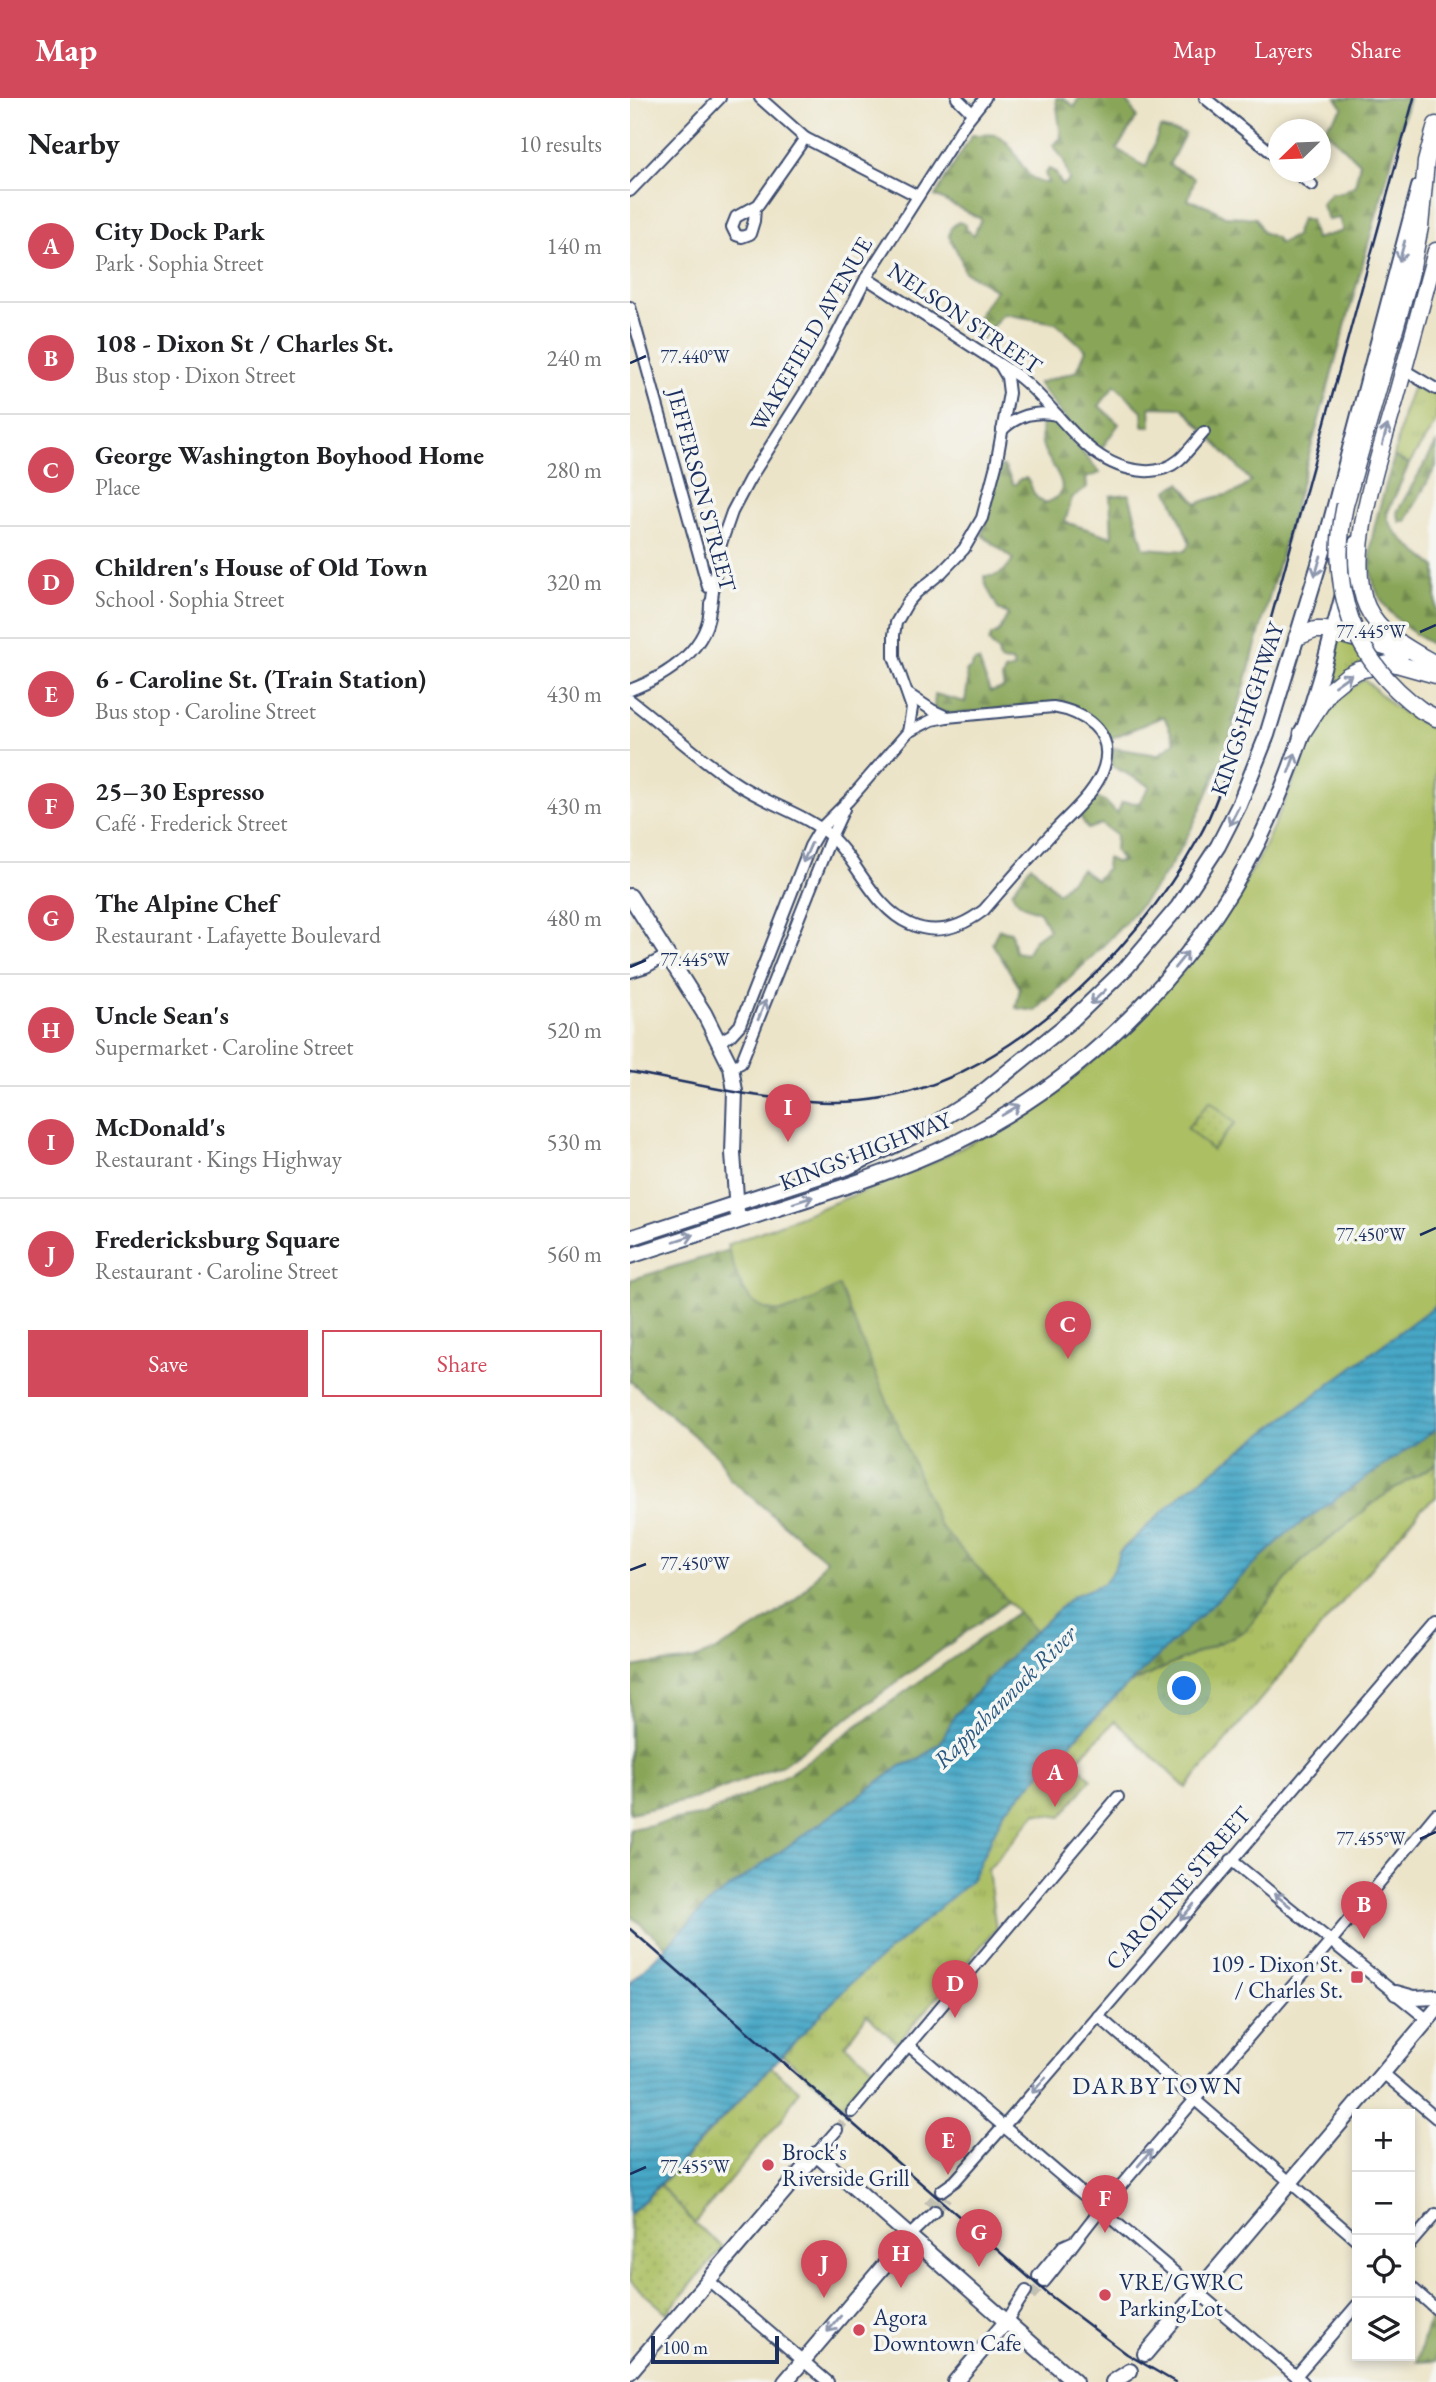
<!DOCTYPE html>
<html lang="en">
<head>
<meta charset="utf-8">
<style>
	:root { --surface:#fff; --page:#f6f6f6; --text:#202124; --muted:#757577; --line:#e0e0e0; --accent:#d1495b }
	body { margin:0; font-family:"EB Garamond",serif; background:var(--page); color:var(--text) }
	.controls { position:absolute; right:21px; bottom:21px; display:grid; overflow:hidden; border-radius:0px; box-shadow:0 4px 10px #0003 }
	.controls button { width:63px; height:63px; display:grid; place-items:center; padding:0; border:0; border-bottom:2px solid var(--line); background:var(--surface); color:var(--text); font:35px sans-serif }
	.compass { position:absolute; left:638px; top:21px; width:63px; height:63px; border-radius:50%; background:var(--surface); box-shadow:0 4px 10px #0003; rotate:247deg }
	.scale { position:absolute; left:21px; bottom:18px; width:128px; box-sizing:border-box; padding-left:7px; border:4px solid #1b2f5e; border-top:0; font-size:19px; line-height:24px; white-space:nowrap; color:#1b2f5e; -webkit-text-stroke:5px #f6f6f2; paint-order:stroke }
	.you { position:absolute; left:555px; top:1591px; width:24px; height:24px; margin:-18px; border:5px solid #fff; border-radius:50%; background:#1a73e8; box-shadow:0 0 0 10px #1a73e833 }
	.badge { display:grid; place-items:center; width:46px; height:46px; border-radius:50%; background:var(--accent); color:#fff; font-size:23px; font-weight:700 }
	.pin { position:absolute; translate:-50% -58px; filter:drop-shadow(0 2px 4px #0008) }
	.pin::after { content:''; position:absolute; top:37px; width:24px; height:21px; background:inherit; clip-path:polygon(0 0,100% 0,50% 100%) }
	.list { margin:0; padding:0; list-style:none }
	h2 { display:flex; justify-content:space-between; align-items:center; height:91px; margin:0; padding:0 28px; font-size:30px }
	h2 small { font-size:23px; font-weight:400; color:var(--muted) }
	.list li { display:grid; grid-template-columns:46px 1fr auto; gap:21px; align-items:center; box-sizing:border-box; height:112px; padding:0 28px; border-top:2px solid var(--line) }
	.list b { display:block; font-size:26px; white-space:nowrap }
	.list p { margin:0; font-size:23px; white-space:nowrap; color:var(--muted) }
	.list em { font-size:23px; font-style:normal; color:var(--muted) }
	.actions { display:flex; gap:14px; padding:21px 28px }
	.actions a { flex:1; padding:16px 0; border:2px solid var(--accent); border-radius:0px; text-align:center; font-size:24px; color:var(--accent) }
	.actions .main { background:var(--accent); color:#fff }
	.icon { flex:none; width:38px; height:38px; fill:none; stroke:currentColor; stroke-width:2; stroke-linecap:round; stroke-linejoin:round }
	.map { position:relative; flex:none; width:806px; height:2284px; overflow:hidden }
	header { display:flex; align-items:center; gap:42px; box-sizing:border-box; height:98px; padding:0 35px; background:var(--accent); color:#fff }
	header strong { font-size:33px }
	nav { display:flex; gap:38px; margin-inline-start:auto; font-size:24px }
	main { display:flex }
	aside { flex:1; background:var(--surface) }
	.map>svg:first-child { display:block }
	.grass { fill:url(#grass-tufts); stroke:#647760; stroke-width:2 }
	.forest { fill:url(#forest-firs); stroke:#526a5c; stroke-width:2 }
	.park { fill:#acbf63; stroke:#647760; stroke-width:2 }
	.garden { fill:url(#garden-dots); stroke:#647760; stroke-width:2 }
	.water { fill:url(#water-rules); stroke:#306b92; stroke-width:2 }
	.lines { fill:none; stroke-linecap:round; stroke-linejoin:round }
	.minor-tunnel { stroke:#c2c0b3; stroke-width:10; stroke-dasharray:10 5; stroke-linecap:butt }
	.minor-casing { stroke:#3a4a6e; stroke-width:14 }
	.major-casing { stroke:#3a4a6e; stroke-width:18 }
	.highway-casing { stroke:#3a4a6e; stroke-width:19 }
	.minor { stroke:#fff; stroke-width:10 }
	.major { stroke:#fff; stroke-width:14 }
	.highway { stroke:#fff; stroke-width:16 }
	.rail { stroke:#1b2f5e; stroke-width:2.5 }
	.highway-bridge-casing { stroke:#3a4a6e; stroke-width:19; stroke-linecap:butt }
	.highway-bridge { stroke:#fff; stroke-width:16 }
	.oneway { stroke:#8d97ae }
	.ticks { fill:none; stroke:#1b2f5e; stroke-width:2.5 }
	.poi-dot { fill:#d1495b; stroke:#f6f6f2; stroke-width:2.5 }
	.labels { text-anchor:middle; stroke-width:7; stroke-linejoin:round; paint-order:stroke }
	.street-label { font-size:23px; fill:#1b2f5e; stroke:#f6f6f2 }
	.poi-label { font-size:23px; fill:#1b2f5e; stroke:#f6f6f2; text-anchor:start }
	.water-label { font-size:24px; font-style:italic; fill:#2a5982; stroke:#f6f6f2 }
	.neighbourhood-label { font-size:24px; letter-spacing:2px; fill:#1b2f5e; stroke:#f6f6f2 }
	.ticks-label { font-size:18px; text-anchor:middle; fill:#1b2f5e; stroke:#f6f6f2; stroke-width:7; stroke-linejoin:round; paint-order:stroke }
</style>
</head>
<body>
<header>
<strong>Map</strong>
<nav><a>Map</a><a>Layers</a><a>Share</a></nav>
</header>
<main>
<aside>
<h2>Nearby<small>10 results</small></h2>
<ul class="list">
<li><span class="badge">A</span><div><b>City Dock Park</b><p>Park · Sophia Street</p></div><em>140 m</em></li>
<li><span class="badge">B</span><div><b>108 - Dixon St / Charles St.</b><p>Bus stop · Dixon Street</p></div><em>240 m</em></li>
<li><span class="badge">C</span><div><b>George Washington Boyhood Home</b><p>Place</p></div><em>280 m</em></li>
<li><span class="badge">D</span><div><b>Children's House of Old Town</b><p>School · Sophia Street</p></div><em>320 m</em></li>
<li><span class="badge">E</span><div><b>6 - Caroline St. (Train Station)</b><p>Bus stop · Caroline Street</p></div><em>430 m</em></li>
<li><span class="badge">F</span><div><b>25–30 Espresso</b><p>Café · Frederick Street</p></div><em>430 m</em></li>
<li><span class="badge">G</span><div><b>The Alpine Chef</b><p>Restaurant · Lafayette Boulevard</p></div><em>480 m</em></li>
<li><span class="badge">H</span><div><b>Uncle Sean's</b><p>Supermarket · Caroline Street</p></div><em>520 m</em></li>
<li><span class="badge">I</span><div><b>McDonald's</b><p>Restaurant · Kings Highway</p></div><em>530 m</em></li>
<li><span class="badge">J</span><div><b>Fredericksburg Square</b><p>Restaurant · Caroline Street</p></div><em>560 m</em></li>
</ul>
<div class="actions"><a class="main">Save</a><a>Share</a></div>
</aside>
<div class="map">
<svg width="806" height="2284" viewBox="0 0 806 2284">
	<defs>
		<pattern id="grass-tufts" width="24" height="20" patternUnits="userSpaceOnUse" patternTransform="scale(1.75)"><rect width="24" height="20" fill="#acbf63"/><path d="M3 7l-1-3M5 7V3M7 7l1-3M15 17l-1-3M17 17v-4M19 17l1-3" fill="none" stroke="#93a458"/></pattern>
		<pattern id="forest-firs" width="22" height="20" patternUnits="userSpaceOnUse" patternTransform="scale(1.75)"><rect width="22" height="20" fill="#89a659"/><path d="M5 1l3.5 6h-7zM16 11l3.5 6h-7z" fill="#6f884d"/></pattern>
		<pattern id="garden-dots" width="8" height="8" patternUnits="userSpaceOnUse" patternTransform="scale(1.75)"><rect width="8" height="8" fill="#acbf63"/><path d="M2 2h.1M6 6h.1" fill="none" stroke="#93a458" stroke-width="1.8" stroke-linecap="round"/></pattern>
		<pattern id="water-rules" width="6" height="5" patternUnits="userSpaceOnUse" patternTransform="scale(1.75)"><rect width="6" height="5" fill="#46a7c6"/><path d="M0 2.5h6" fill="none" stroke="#3a88a4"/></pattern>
	</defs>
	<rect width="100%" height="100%" fill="#f6f6f2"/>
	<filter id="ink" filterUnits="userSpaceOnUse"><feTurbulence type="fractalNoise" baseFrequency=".0143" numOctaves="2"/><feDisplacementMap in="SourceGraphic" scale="14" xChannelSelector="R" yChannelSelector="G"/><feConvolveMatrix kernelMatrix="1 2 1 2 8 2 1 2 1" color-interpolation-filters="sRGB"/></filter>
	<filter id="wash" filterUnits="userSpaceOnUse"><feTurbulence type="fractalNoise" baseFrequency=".00686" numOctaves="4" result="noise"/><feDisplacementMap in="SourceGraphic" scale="28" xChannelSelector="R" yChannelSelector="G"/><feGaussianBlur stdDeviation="1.57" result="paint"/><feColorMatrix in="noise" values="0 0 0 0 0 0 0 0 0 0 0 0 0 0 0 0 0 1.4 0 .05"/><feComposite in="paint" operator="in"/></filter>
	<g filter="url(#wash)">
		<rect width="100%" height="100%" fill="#ece4c8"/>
		<!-- grass -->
		<g class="grass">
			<path d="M792,287L806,297V324L779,366L764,359L773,316L782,291L784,288Z"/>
			<path d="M708,540L774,561L694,589Z"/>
			<path d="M806,1366V1399L791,1411L740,1471L556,1690L485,1623L445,1664L461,1681L431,1719L406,1715L358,1772L366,1831L267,1945L237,1917L215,1947L244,1970L213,2007L152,1957L362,1737L374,1714L497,1587L615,1533L671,1463L750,1400Z"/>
			<path d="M141,1969L169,1992L153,2020L64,2125L30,2087Z"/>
		</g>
		<!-- forest -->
		<g class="forest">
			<path d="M426,0H433L445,9L448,0H495L507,19L487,51L516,69L530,30L555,36L539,67L565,80L558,102L578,108L595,118L626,120L632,134L646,140L649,146L665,138L671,121L680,122L685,141L713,133L709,120L698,122L691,106L701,95H711L725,87L730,65L694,31L713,10L706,0H779L597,650C577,696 559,744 529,784C493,832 448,872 405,913L386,910L390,890L362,845L369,831L381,834L385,854L396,856L404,842L419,831L410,814C398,810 387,807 382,794L401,767L428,795L451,771L466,782L476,771L477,760L485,764L492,763L485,753L486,737L471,726L458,731L450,718C453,708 455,703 465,699L475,703L487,716L492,704L509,705L520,688L482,668L483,650L528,657L545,644L534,618L477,642L460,618L426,605L320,616L304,611L305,596L335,604L338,584L336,573L341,570L344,564L349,563L360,594L374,590L372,581L375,573L384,570L382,564L370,563L368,554L359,544L361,538L369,534L378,516L368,511C364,500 354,489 354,478C370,479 375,474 383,461L352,437L369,369L374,368L383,386H386L390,381L396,380C405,389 398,396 415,405C447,395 425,373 416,356C410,346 411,335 412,323L419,321L427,324L470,375L456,380L457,389L442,400L435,424L482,439L480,398L499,396L514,450L555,453L560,445L538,392L550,385L567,406C588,395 604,401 621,383L553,310L520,309L521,328H513L512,313L485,287L469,308L489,326L468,355L440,327L408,285L447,273L456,252L426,225L373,216L347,246C337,227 355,207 366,192L334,173L331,161L319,138L321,130L328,124L335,126L337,132L344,137L351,121L305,98L342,37C351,38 363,34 370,39C390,50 391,86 418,85L415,75L419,71L425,74L432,87L439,83L434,63L423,47L431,40Z"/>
			<path d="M806,346V368L776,423L770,424L767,414Z"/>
			<path d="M764,359L779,366L757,416C757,434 792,457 806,469V549C711,495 740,447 764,359Z"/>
			<path d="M99,1152L113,1193L157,1212L209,1188L419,1474L152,1667L65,1701L0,1715V1570C21,1563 43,1567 64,1561C92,1552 154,1514 174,1493C182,1484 189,1472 196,1462L99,1380L89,1359L0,1283V1182Z"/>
			<path d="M806,1331V1366L750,1400L671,1463L615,1533L497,1587L657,1435Z"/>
			<path d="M388,1514L405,1533L325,1617L311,1644L288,1662L271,1668L81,1803L36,1848L0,1817V1731L74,1717L133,1690L163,1673Z"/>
			<path d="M800,2219H806V2263L787,2264Z"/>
		</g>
		<!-- park -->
		<path class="park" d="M734,581L762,607L806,634V1207L552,1396L489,1454L484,1472L473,1486L443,1498L405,1533L309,1427L209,1188C193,1195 176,1208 159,1212C115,1221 107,1177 97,1147L287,1072L335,1048L406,1010L496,935L551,875L626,767L688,629L704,603Z"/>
		<!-- garden -->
		<g class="garden">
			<path d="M580,1003L605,1025L582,1052L557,1030Z"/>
			<path d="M30,2087L64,2125L93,2149L37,2215L0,2183V2117Z"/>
		</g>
		<!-- water -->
		<path class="water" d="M806,1207V1331L657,1435L480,1604L374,1714L341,1783L220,1886L0,2117V1885L81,1803L271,1668L288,1662L311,1644L325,1617L399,1539L443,1498L473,1486L484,1472L489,1455L552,1396Z"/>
	</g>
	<g filter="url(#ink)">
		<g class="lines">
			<!-- minor-tunnel -->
			<g class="minor-tunnel">
				<path d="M207,2032L222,2014"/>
				<path d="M298,2108L311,2093"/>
				<path d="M305,2113L317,2099"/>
				<path d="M401,2198L414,2184"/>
			</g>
			<defs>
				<g id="minor">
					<path d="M130,0L175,40L288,98"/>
					<path d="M327,0L342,15"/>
					<path d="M575,0L648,60"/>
					<path d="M665,74L682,87"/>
					<path d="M0,93L90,0"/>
					<path d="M125,110L124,123L120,136L112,139L106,137L102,129L106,119L128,107L175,40"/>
					<path d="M236,180L388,278C431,311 454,369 514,373C527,374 539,370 549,362C558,354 566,343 574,334"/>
					<path d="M0,209L78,489"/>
					<path d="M774,272L806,291"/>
					<path d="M372,332C388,317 405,312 427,317"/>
					<path d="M81,509L88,454L102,414L119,382L187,275L236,180L335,25L355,0"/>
					<path d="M0,592C37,578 81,550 80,505"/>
					<path d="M278,596L302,612L317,619"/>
					<path d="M0,602C37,630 71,663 109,687C138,706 172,715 198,736C228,762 243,810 280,826C306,838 332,829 354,812C377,785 401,758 425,732C442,714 467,693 474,669C485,633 453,614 423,609L317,619L302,622L278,634"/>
					<path d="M0,874L16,869L38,857"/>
					<path d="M90,943L101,937L110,927L180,748L190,731L219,702L278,634L282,610L264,559V537L266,525L278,504L287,494L312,474L334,451L352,420L366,367L379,295L377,279L370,267"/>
					<path d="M101,969L111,965L201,739L214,711"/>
					<path d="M601,1762L798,1922"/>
					<path d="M468,1918L727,2142"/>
					<path d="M278,1947L673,2284"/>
					<path d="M753,1975L806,2020"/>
					<path d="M222,2014L488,1699"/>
					<path d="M186,2056L207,2032"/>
					<path d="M311,2093L325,2083L374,2028L806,1525"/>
					<path d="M280,2137L305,2113"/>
					<path d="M780,2146L806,2116"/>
					<path d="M408,2178L433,2148L444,2143"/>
					<path d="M78,2182L198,2284"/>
					<path d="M414,2184C434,2160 450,2136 470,2112L702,1842L806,1716"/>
					<path d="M780,2188L806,2211"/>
					<path d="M376,2224L396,2193"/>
					<path d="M666,2278L727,2207"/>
				</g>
				<g id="major">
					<path d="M0,798L74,915L101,969L105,993L103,1055L107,1114"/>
					<path d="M0,1140L218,1069L290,1035L348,998L443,921L497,869L548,809L588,748L609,707L637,637L693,453L789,89"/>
					<path d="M0,1158C49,1142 98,1126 146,1111C208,1091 269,1072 327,1044C463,977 580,856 641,717C679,631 703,537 726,445"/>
					<path d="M766,1895L784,1900L806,1899"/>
					<path d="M515,2256L806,1912"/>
					<path d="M0,2274L186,2056L445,2284"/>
					<path d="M155,2284L280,2137"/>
					<path d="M325,2284L376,2224"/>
					<path d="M483,2284L500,2273"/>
				</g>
				<g id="highway">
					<path d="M715,407L780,178L790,129L796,64L806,27"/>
					<path d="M667,539L685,532H695L773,554"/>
					<path d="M805,566C779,551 750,537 737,509C713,456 752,351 767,296C780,249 793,201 806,153"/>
					<path d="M791,612L806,620"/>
					<path d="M672,635L700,592L717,578L729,572L763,565L806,577"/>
				</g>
			</defs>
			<!-- minor casing -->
			<use href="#minor" class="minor-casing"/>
			<!-- major casing -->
			<use href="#major" class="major-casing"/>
			<!-- highway casing -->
			<use href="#highway" class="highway-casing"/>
			<!-- minor -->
			<use href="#minor" class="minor"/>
			<!-- major -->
			<use href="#major" class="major"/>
			<!-- highway -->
			<use href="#highway" class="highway"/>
			<!-- rail -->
			<g class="rail">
				<path d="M0,974C75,987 154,1009 231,1003C368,992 505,855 568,741C589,704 600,662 613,622L784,0"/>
				<path d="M0,1831L418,2196L497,2256L545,2284"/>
			</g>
			<defs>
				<path id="highway-bridge" d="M715,407C697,490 723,562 791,612"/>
			</defs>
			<!-- highway-bridge casing -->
			<use href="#highway-bridge" class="highway-bridge-casing"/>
			<!-- highway-bridge -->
			<use href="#highway-bridge" class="highway-bridge"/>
		</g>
		<!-- one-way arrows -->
		<defs><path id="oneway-shaft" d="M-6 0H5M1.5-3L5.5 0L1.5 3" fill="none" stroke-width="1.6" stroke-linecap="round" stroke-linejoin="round" transform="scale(1.75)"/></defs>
		<g class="oneway">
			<use href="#oneway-shaft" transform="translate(772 153) rotate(105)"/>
			<use href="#oneway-shaft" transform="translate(755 337) rotate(-75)"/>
			<use href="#oneway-shaft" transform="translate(688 468) rotate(106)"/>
			<use href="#oneway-shaft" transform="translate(713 582) rotate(-35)"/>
			<use href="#oneway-shaft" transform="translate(662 665) rotate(-70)"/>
			<use href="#oneway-shaft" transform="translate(604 718) rotate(117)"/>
			<use href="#oneway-shaft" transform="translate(177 755) rotate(114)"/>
			<use href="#oneway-shaft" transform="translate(551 862) rotate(-51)"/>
			<use href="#oneway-shaft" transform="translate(468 899) rotate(136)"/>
			<use href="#oneway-shaft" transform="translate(132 912) rotate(-68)"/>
			<use href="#oneway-shaft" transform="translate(381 1012) rotate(-31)"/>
			<use href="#oneway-shaft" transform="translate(173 1102) rotate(-18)"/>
			<use href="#oneway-shaft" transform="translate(54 1140) rotate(-18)"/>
			<use href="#oneway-shaft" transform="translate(652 1802) rotate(-142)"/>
			<use href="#oneway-shaft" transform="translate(557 1814) rotate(131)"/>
			<use href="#oneway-shaft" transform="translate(409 1987) rotate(131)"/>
			<use href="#oneway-shaft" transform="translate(515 2060) rotate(-49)"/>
			<use href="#oneway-shaft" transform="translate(204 2226) rotate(130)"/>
		</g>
	</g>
	<!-- ticks -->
	<path class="ticks" d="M0,265L16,258M790,534L806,527M0,869L16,862M790,1137L806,1130M0,1472L16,1466M790,1741L806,1734M0,2076L16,2069"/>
	<!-- markers -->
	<g class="poi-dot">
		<rect x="720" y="1872" width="14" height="14" rx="3.5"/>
		<circle cx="138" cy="2067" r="7"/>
		<circle cx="475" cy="2197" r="7"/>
		<circle cx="229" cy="2232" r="7"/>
	</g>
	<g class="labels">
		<!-- street labels -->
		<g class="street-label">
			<text transform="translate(335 220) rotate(34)" y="8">NELSON STREET</text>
			<text transform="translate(181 236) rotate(-60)" y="8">WAKEFIELD AVENUE</text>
			<text transform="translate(72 392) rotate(75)" y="8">JEFFERSON STREET</text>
			<text transform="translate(617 611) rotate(-71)" y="8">KINGS HIGHWAY</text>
			<text transform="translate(235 1053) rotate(-21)" y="8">KINGS HIGHWAY</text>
			<text transform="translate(548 1790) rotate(-49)" y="8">CAROLINE STREET</text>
		</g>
		<!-- poi labels -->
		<g class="poi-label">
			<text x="713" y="1874" text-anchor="end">109 - Dixon St.<tspan x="713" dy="26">/ Charles St.</tspan></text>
			<text x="152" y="2062">Brock's<tspan x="152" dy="26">Riverside Grill</tspan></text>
			<text x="489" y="2192">VRE/GWRC<tspan x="489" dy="26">Parking Lot</tspan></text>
			<text x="243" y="2227">Agora<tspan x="243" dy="26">Downtown Cafe</tspan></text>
		</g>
		<!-- water labels -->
		<g class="water-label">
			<text transform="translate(375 1599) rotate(-45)" y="8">Rappahannock River</text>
		</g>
		<!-- neighbourhood labels -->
		<g class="neighbourhood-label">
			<text x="528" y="1996">DARBYTOWN</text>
		</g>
	</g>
	<g class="ticks-label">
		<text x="65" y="265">77.440°W</text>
		<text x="741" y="540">77.445°W</text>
		<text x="65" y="868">77.445°W</text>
		<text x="741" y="1143">77.450°W</text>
		<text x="65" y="1472">77.450°W</text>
		<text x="741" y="1747">77.455°W</text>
		<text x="65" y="2075">77.455°W</text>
	</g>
</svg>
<div class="controls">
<button>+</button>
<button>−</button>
<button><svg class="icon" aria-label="locate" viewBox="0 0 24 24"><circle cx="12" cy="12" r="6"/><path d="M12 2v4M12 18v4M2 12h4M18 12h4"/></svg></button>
<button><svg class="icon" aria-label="layers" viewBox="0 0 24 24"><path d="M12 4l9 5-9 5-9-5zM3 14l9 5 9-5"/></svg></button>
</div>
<svg class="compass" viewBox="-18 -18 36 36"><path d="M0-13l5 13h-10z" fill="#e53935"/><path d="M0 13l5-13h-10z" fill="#757577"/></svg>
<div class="scale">100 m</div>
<div class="you"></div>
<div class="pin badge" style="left:425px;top:1709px">A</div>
<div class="pin badge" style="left:734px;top:1841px">B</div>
<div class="pin badge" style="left:438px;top:1261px">C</div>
<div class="pin badge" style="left:325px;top:1920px">D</div>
<div class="pin badge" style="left:318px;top:2077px">E</div>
<div class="pin badge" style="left:475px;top:2135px">F</div>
<div class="pin badge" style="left:349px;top:2169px">G</div>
<div class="pin badge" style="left:271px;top:2190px">H</div>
<div class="pin badge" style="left:158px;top:1044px">I</div>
<div class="pin badge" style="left:194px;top:2200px">J</div>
</div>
</main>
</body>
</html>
